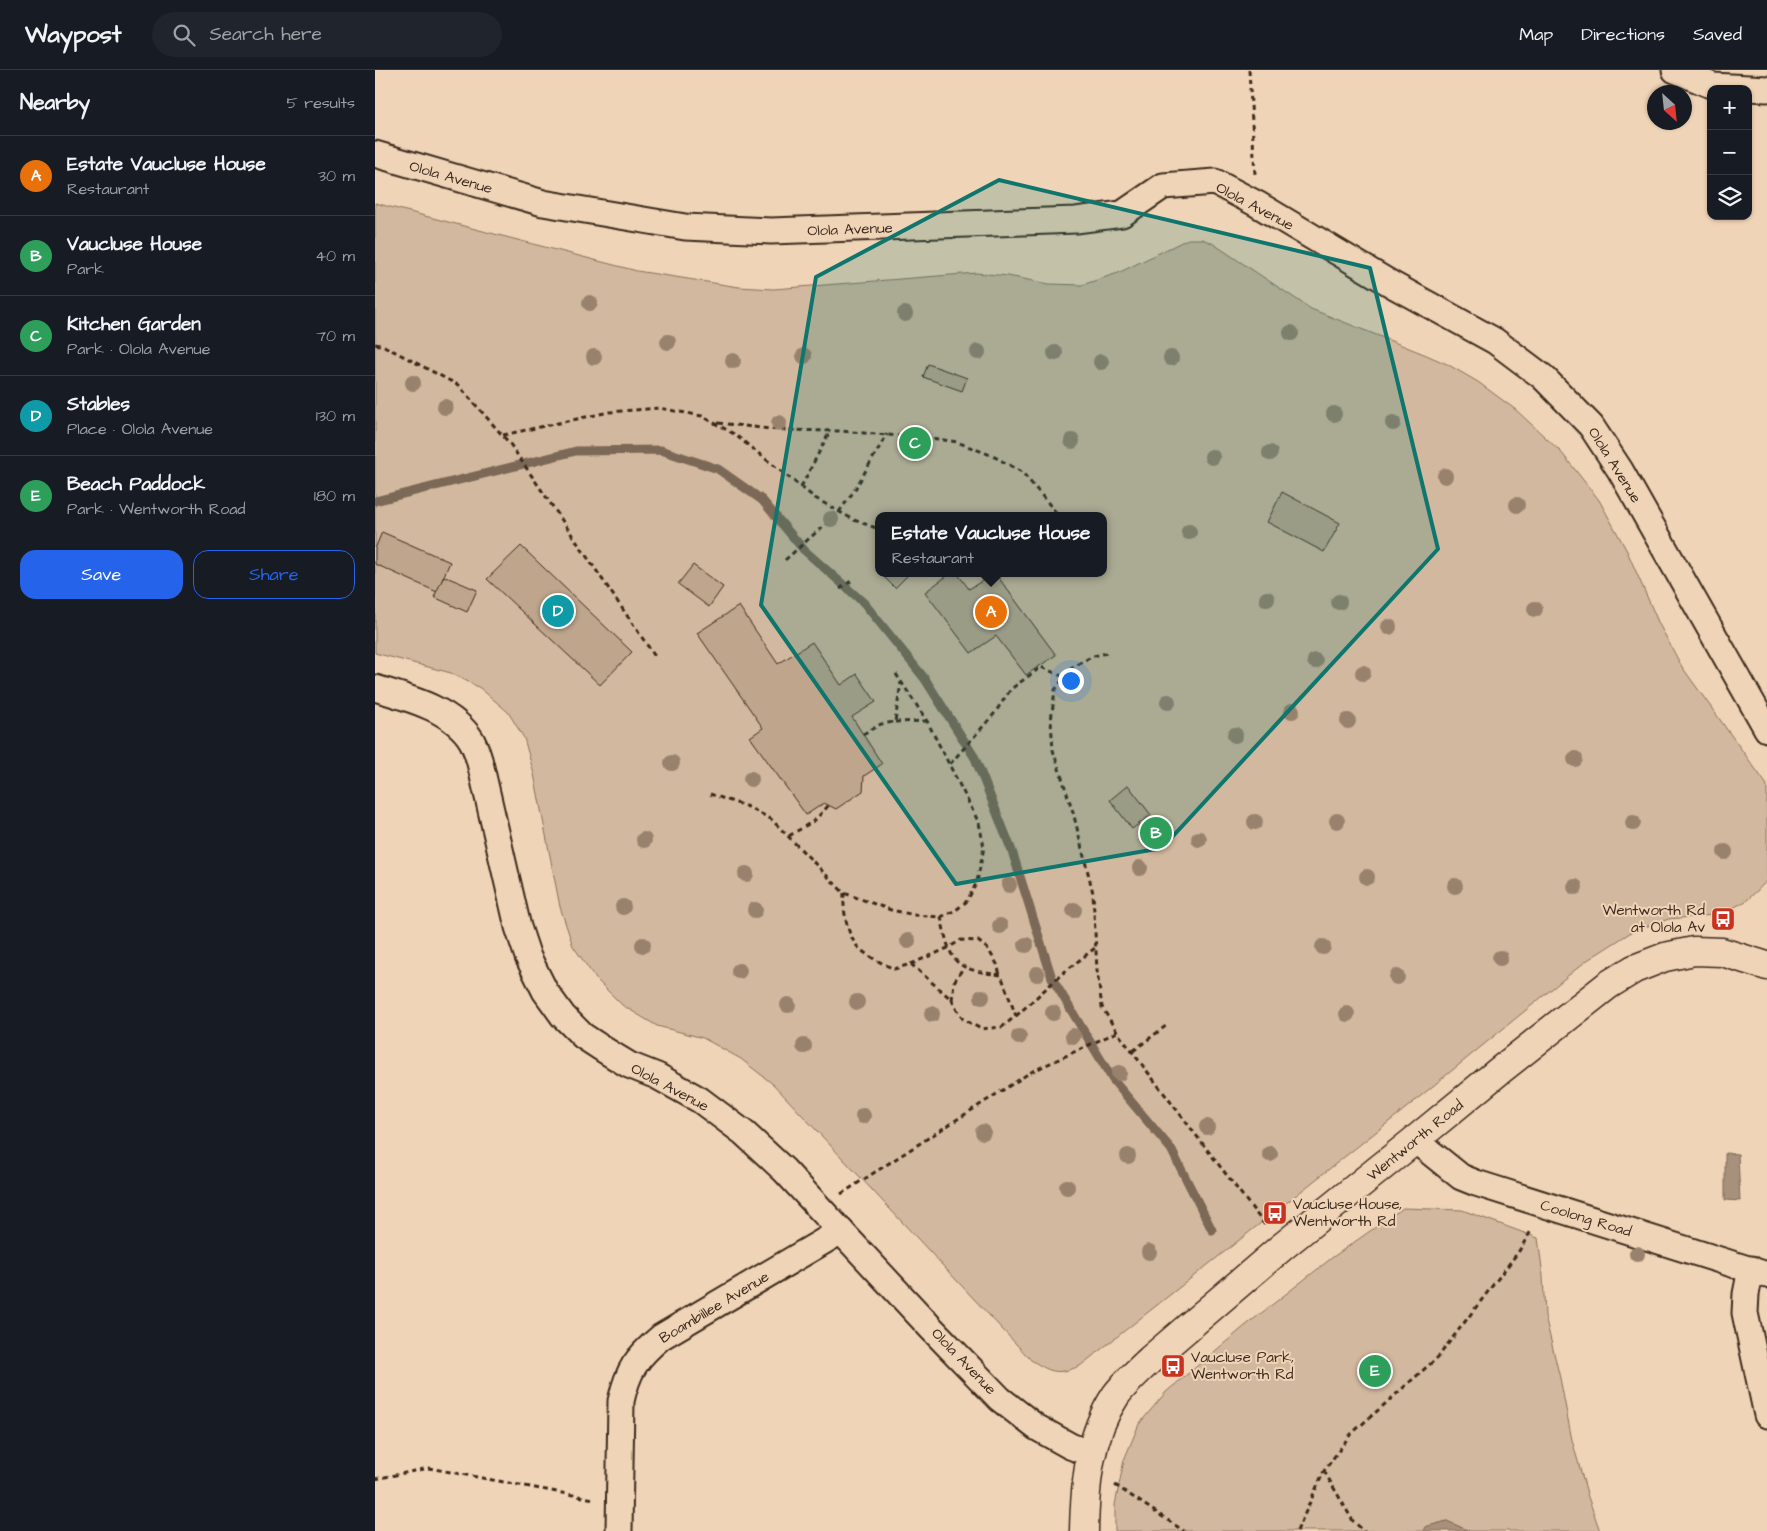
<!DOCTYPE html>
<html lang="en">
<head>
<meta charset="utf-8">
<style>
	:root { --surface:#171b24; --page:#20242c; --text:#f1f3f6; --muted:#9ea1a6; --line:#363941; --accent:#2563eb }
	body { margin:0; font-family:"Architects Daughter",sans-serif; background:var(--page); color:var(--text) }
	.controls { position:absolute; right:15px; top:15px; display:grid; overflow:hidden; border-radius:10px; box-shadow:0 1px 4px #0004 }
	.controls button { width:45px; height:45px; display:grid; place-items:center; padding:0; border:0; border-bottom:1px solid var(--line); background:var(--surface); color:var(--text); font:25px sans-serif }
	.compass { position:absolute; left:1272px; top:15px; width:45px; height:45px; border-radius:50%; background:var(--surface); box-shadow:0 1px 4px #0004; rotate:153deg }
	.you { position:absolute; left:695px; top:610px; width:18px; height:18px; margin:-12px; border:4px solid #fff; border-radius:50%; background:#1a73e8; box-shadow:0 0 0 8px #1a73e833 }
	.badge { display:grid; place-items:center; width:32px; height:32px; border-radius:50%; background:var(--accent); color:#fff; font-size:16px; font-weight:700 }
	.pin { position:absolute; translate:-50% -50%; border:2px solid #fff; box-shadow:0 1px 5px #0006 }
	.popup { position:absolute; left:500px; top:442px; width:232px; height:65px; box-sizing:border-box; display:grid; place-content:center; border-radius:10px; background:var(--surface); filter:drop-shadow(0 1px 4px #0005); font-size:16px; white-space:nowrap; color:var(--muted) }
	.popup b { font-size:19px; color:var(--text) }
	.popup::after { content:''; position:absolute; left:50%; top:100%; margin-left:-10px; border:10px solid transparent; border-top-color:var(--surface) }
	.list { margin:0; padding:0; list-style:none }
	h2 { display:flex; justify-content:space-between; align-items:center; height:65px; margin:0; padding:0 20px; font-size:21px }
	h2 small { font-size:16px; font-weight:400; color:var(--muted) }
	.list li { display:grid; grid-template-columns:32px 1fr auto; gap:15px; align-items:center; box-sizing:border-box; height:80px; padding:0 20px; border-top:1px solid var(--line) }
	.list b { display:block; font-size:19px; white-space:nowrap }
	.list p { margin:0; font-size:16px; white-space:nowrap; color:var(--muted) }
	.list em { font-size:16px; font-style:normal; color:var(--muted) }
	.actions { display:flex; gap:10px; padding:15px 20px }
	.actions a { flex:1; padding:11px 0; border:1px solid var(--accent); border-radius:15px; text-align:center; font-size:18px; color:var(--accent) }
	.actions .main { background:var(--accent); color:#fff }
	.icon { flex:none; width:28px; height:28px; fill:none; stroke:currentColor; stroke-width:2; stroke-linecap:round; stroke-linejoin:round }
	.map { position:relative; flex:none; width:1392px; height:1461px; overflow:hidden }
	header { display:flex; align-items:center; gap:30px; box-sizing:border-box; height:70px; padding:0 25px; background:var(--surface); border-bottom:1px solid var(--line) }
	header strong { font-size:24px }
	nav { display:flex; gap:28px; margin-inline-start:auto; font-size:18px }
	.search { width:350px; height:45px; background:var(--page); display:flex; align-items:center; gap:12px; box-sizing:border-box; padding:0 18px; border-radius:28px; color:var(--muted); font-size:19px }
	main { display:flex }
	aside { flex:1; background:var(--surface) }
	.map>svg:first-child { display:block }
	.green { fill:#d2b89e; stroke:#86715e; fill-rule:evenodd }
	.water { fill:#a8917b; stroke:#7c6856 }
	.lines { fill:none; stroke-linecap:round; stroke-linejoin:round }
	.stream { stroke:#7c6856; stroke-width:9 }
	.building { fill:#bea58c; stroke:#3b2a1e }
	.street-casing { stroke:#3b2a1e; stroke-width:29 }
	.secondary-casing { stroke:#3b2a1e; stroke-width:31 }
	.path { stroke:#3b2a1e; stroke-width:3; stroke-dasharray:5 4; stroke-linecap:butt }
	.street { stroke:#f0d4b7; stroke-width:25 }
	.secondary { stroke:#f0d4b7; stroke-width:28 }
	.tree { fill:#99826d }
	.marked { fill:#0f766e; fill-opacity:0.2; stroke:#0f766e; stroke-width:4; stroke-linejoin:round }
	.labels { text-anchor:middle; stroke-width:4; stroke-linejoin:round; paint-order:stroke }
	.street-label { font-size:15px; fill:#3b2a1e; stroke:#f0d4b7 }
	.poi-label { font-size:15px; fill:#3b2a1e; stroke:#f0d4b7; text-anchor:start }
</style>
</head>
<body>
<header>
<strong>Waypost</strong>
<div class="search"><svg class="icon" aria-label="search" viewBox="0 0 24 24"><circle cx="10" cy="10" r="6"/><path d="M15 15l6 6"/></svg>Search here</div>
<nav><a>Map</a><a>Directions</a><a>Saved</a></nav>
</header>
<main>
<aside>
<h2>Nearby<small>5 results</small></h2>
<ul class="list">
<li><span class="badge" style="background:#e8710a">A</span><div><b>Estate Vaucluse House</b><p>Restaurant</p></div><em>30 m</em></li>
<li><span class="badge" style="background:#2e9e5b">B</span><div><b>Vaucluse House</b><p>Park</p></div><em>40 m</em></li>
<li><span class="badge" style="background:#2e9e5b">C</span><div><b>Kitchen Garden</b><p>Park · Olola Avenue</p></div><em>70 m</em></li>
<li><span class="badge" style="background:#0f9aa8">D</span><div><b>Stables</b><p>Place · Olola Avenue</p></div><em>130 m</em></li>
<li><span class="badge" style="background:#2e9e5b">E</span><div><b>Beach Paddock</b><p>Park · Wentworth Road</p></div><em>180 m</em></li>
</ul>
<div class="actions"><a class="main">Save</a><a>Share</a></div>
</aside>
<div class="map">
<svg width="1392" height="1461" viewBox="0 0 1392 1461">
	<rect width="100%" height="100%" fill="#f0d4b7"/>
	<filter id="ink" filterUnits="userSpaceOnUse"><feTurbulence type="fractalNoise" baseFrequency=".02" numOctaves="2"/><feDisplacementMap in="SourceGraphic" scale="10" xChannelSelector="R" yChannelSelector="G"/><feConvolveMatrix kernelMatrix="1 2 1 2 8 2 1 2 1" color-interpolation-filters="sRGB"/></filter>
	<g filter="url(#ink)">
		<!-- green -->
		<g class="green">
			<path d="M0,133L262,201L364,217L399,219L601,203L633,206L674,214L707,215L743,203L813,169H827L837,173L936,239L1049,284L1072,294L1103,312L1141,340L1186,382L1224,430L1252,481L1284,554L1307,597L1392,715V810L1383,820L1371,831L1356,839L1338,845L1294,849L1258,861L1211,891L1025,1043L705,1296C682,1305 677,1303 656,1290L399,1015L366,989L328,968L282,956L247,935L221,909L198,876L185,837L159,704L149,668L133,642L105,618L76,603L0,583ZM504,446H728V503H504Z"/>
			<path d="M1028,1138L1087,1140L1163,1168L1168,1206L1170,1246L1185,1308L1197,1370L1213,1427L1225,1461H1094L1072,1451L1050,1457L1048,1461H740V1435L749,1390L764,1354L791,1322L870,1256L958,1187Z"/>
		</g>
		<!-- water -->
		<g class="water">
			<path d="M1350,1083L1363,1084L1365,1131L1350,1130Z"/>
			<path d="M1072,1451L1094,1461H1048L1050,1457Z"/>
		</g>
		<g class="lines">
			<!-- stream -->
			<path class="stream" d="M0,431L201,381L286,380L343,399L387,430L429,480L489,533L550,609L600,688L637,781L677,908L738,1010L796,1079L837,1160"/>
		</g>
		<!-- building -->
		<g class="building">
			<path d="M553,294L592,308L587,321L548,307Z"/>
			<path d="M907,422L965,453L949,482L892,452Z"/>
			<path d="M7,462L75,492L62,522L0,494V479Z"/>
			<path d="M146,476L257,582L225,615L112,509Z"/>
			<path d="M318,495L348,517L334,537L303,514Z"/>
			<path d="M505,503H534V504L520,518Z"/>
			<path d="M576,503H582L594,519L620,503L681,585L651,605L621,566L596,583L550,522Z"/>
			<path d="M69,506L102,520L92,542L59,527Z"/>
			<path d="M364,536L403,594L437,572L466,615L482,604L501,632L477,647L507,694L489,706L488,721L461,739L449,733L431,745L375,667L388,658L322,563Z"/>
			<path d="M753,715L776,745L757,759L735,730Z"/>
		</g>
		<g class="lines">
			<defs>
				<g id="street">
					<path d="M1300,0L1338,16L1392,19"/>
					<path d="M0,84L168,133L310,157L396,161L701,150L747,144L788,116L840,112L882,134L1018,215L1120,271L1168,307L1216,356L1245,400L1392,659"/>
					<path d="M0,618C33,628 78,639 97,671C101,679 104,688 106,697L143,857L153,887L170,921L188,946L208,966L231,981L254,995L282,1006L325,1030L369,1063L409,1100L557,1259L625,1329L661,1357L695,1376L716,1384"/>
					<path d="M1040,1070L1086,1107L1101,1113L1392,1205"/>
					<path d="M1376,1199L1371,1224L1370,1243L1392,1345"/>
					<path d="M244,1461L246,1331C253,1300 261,1288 286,1267L466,1161"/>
				</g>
				<path id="secondary" d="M709,1461C710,1414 714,1365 741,1325C751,1312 763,1301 776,1289L907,1177L1040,1070L1124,1001L1233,915L1259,899L1290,887L1319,881L1347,882L1392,896"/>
			</defs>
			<!-- street casing -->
			<use href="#street" class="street-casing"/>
			<!-- secondary casing -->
			<use href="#secondary" class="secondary-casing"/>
			<!-- path -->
			<g class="path">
				<path d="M874,0L880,104"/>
				<path d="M0,274L9,276L83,315L135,374L281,588"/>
				<path d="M343,353L404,360L464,361L563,369L582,372L618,386L647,402L684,446"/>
				<path d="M128,365L234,342L284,338L327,346L359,364L440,428L479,450L504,459"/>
				<path d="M426,417L455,361"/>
				<path d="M410,490L464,442L479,421L512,364"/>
				<path d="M465,519L476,511"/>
				<path d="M732,583L718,586L697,597L680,620L676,651L678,680L698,742L718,823L722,901L727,937L742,962L890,1155"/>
				<path d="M520,652L552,651"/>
				<path d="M488,664L506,654L520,652L526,612"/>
				<path d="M575,694L619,644L636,619L666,597L689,607"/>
				<path d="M335,724L373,737L396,749L469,823L516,840L540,845L566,847L581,840L592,831L602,812L609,777L604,753L552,651L519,601"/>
				<path d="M414,766L440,750L454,735"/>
				<path d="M469,823C468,839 471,862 482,876C491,886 507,893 519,899L536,894L577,930L580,937L588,949L606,959L627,957L641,946L626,905C577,899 576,893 566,847"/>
				<path d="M536,894L573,878L586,870L603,871L613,879L622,894L625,905"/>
				<path d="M577,930L579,912L588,898"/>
				<path d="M641,946L688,903L720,878"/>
				<path d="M758,981L792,955"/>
				<path d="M466,1124L656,1002L742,962"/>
				<path d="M949,1401L978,1451L989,1461"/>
				<path d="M0,1409L54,1398L219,1429"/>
				<path d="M740,1415L809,1461"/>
				<path d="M922,1461L949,1401L975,1365L1063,1287L1144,1181L1156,1161"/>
			</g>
			<!-- street -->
			<use href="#street" class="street"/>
			<!-- secondary -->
			<use href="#secondary" class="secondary"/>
		</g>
		<!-- trees -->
		<g class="tree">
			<circle cx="215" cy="233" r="8"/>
			<circle cx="530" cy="244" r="8"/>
			<circle cx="916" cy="263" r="8"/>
			<circle cx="293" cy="272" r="8"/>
			<circle cx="603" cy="282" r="8"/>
			<circle cx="680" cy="283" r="8"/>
			<circle cx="429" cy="286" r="8"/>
			<circle cx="219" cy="287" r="8"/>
			<circle cx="796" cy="288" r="8"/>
			<circle cx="358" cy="291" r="8"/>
			<circle cx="726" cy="292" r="8"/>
			<circle cx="38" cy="313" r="8"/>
			<circle cx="70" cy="337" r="8"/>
			<circle cx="959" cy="344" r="8"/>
			<circle cx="404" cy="353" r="8"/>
			<circle cx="1018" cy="353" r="8"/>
			<circle cx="697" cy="371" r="8"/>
			<circle cx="895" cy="383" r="8"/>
			<circle cx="837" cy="387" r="8"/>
			<circle cx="1070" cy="406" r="8"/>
			<circle cx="1142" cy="435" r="8"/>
			<circle cx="456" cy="449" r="8"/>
			<circle cx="814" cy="462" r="8"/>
			<circle cx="892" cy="529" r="8"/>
			<circle cx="964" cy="532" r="8"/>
			<circle cx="1160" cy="539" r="8"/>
			<circle cx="1014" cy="557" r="8"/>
			<circle cx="940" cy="591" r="8"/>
			<circle cx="988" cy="603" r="8"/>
			<circle cx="793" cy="632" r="8"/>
			<circle cx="917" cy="641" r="8"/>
			<circle cx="973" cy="651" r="8"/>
			<circle cx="860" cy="665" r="8"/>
			<circle cx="1200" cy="689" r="8"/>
			<circle cx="297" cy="693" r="8"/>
			<circle cx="376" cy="709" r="8"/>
			<circle cx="962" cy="751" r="8"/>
			<circle cx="880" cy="752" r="8"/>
			<circle cx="1258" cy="753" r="8"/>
			<circle cx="824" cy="769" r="8"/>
			<circle cx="269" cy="770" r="8"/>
			<circle cx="1350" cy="782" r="8"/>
			<circle cx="765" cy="798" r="8"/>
			<circle cx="371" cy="804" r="8"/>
			<circle cx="992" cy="807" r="8"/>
			<circle cx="634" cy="815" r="8"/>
			<circle cx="1080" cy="816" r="8"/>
			<circle cx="1200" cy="817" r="8"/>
			<circle cx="248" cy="837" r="8"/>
			<circle cx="380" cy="840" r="8"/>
			<circle cx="699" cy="840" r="8"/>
			<circle cx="625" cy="856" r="8"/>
			<circle cx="533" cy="871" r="8"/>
			<circle cx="268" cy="875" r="8"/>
			<circle cx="651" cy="875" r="8"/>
			<circle cx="948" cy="877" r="8"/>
			<circle cx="1125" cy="888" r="8"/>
			<circle cx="364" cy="901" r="8"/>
			<circle cx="662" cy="904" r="8"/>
			<circle cx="1022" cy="907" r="8"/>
			<circle cx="607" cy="927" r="8"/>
			<circle cx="482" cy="932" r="8"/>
			<circle cx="413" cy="935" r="8"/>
			<circle cx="678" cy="943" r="8"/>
			<circle cx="557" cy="944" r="8"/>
			<circle cx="972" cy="944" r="8"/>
			<circle cx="698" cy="966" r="8"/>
			<circle cx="644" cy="967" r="8"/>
			<circle cx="429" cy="976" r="8"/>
			<circle cx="744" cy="1003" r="8"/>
			<circle cx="488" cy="1046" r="8"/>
			<circle cx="832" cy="1057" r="8"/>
			<circle cx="608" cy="1062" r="8"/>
			<circle cx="895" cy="1084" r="8"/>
			<circle cx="753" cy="1086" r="8"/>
			<circle cx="692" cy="1117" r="8"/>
			<circle cx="774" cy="1182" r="8"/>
			<circle cx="1262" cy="1184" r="8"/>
		</g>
	</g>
	<!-- marked area -->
	<path class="marked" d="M624,110L995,198L1063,479L787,778L581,814L386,535L441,207Z"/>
	<!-- icons -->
	<defs>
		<symbol id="bus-square" viewBox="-11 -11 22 22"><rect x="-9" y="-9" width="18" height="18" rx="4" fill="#c8321e" stroke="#f0d4b7"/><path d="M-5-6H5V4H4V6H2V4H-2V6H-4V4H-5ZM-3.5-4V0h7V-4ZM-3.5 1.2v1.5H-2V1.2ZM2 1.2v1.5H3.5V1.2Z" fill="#fff"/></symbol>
	</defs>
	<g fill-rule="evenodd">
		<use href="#bus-square" x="1334" y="835" width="28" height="28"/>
		<use href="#bus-square" x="886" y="1129" width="28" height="28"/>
		<use href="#bus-square" x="784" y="1282" width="28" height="28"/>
	</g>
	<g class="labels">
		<!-- street labels -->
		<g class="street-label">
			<text transform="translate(76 107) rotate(16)" y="5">Olola Avenue</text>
			<text transform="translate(880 136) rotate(28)" y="5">Olola Avenue</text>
			<text transform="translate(475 159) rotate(-2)" y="5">Olola Avenue</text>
			<text transform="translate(1240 395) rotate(58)" y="5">Olola Avenue</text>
			<text transform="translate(295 1017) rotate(28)" y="5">Olola Avenue</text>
			<text transform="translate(1040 1070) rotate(-39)" y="5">Wentworth Road</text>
			<text transform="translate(1211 1148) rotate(17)" y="5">Coolong Road</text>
			<text transform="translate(339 1237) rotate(-31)" y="5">Boambillee Avenue</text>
			<text transform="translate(589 1291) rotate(46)" y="5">Olola Avenue</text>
		</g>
		<!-- poi labels -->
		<g class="poi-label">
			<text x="1330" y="845" text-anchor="end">Wentworth Rd<tspan x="1330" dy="17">at Olola Av</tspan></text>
			<text x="918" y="1139">Vaucluse House,<tspan x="918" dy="17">Wentworth Rd</tspan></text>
			<text x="816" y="1292">Vaucluse Park,<tspan x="816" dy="17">Wentworth Rd</tspan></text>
		</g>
	</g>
</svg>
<div class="controls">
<button>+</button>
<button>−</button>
<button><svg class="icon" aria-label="layers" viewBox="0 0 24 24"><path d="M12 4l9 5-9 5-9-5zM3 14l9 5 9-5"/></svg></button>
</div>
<svg class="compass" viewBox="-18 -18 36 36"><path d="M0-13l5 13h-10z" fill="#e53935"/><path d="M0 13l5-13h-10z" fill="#9ea1a6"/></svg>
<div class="you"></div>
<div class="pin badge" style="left:616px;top:542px;background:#e8710a">A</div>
<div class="popup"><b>Estate Vaucluse House</b>Restaurant</div>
<div class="pin badge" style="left:781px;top:763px;background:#2e9e5b">B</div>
<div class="pin badge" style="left:540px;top:373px;background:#2e9e5b">C</div>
<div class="pin badge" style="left:183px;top:541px;background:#0f9aa8">D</div>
<div class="pin badge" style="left:1000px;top:1301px;background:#2e9e5b">E</div>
</div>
</main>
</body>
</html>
